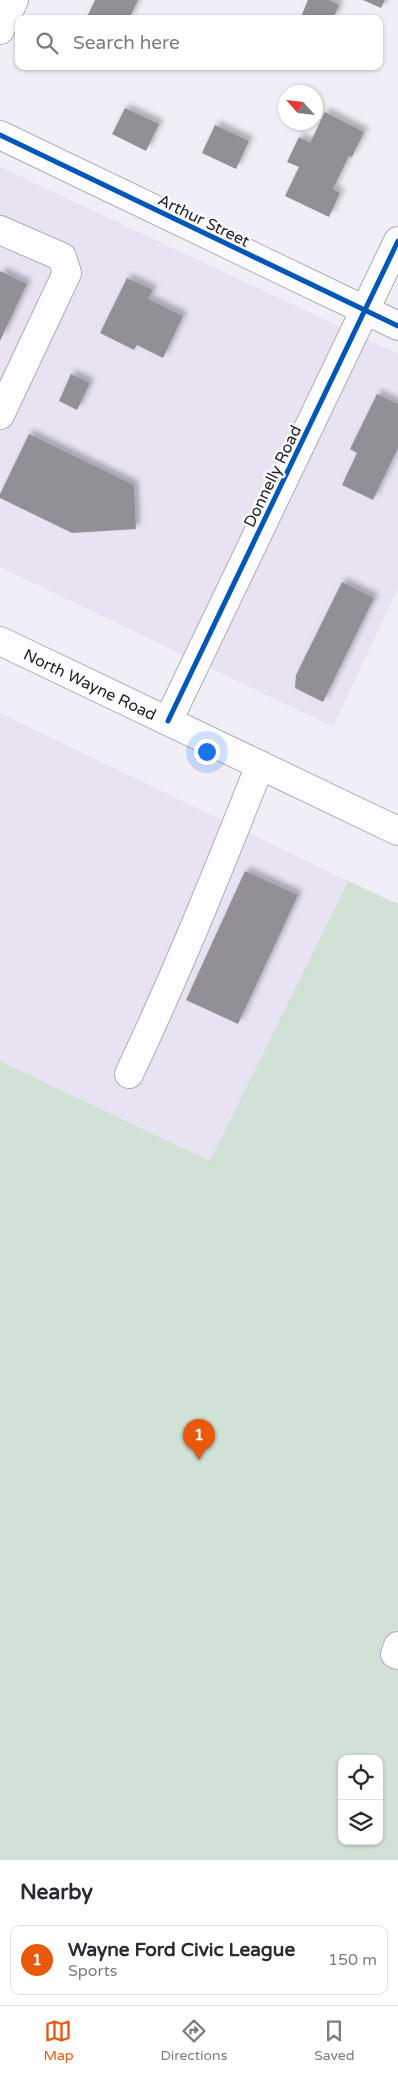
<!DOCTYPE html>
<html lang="en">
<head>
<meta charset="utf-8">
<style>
	:root { --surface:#fff; --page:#f2f2f3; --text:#2b2b33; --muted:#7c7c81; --line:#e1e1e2; --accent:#ea580c }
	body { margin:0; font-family:"Varela Round",sans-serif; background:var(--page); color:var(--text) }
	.controls { position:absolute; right:15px; bottom:15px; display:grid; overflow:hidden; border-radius:10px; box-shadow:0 1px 4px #0004 }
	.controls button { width:45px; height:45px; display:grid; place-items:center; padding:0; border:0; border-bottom:1px solid var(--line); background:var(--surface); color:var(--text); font:25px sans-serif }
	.compass { position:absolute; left:278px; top:85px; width:45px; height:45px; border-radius:50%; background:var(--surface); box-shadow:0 1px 4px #0004; rotate:297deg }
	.you { position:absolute; left:206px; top:751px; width:18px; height:18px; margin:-12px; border:4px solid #fff; border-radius:50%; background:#1a73e8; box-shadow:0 0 0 8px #1a73e833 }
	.badge { display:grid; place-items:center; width:32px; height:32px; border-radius:50%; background:var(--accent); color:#fff; font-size:16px; font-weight:700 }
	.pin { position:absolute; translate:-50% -41px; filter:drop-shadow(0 1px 2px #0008) }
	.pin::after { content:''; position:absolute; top:26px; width:18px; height:15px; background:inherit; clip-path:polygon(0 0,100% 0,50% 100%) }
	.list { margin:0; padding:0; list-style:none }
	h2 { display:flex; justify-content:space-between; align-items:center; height:65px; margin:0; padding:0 20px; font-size:21px }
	h2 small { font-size:16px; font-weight:400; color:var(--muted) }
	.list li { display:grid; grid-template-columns:32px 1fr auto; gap:15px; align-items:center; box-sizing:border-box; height:70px; margin:0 10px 10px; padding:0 10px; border:1px solid var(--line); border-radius:10px }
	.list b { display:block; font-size:19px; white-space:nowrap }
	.list p { margin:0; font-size:16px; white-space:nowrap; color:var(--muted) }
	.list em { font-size:16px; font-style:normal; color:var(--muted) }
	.icon { flex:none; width:28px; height:28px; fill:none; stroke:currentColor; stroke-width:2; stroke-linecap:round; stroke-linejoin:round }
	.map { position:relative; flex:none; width:398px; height:1860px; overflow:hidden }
	.search { position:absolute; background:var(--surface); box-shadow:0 1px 4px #0004; left:15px; right:15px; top:15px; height:55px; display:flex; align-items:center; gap:12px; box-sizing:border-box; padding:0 18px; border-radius:10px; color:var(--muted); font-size:19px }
	.sheet { height:145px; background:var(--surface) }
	nav { display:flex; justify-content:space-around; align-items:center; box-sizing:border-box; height:70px; border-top:1px solid var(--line); background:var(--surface); font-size:14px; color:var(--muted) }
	nav a { display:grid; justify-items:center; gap:2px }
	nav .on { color:var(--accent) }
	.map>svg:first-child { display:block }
	.built { fill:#e8e2f3 }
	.green { fill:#d1e1d6; fill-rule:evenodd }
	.building { fill:#928f96; filter:url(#shadow) }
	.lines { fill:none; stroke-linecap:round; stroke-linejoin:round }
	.minor-casing { stroke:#afadb3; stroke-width:30 }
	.major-casing { stroke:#afadb3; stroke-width:30 }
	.minor { stroke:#fdfcfe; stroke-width:28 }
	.major { stroke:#fdfcfe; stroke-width:28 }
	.cycleway-casing { stroke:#fbfafd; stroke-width:8 }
	.cycleway { stroke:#0057b8; stroke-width:5 }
	.labels { text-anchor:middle; stroke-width:5; stroke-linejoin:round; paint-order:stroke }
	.street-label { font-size:16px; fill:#252329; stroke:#fbfafd }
</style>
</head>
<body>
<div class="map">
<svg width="398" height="1860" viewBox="0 0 398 1860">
	<defs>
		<filter id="shadow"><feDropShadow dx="4.5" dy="-4.5" stdDeviation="2.5" flood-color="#0004"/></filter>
	</defs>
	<rect width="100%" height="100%" fill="#f1eef7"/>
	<!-- built -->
	<g class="built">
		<path d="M0,167L398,354V588L333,727L0,567Z"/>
		<path d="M0,713L348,881L210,1161L0,1061Z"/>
	</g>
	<!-- green -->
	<path class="green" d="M348,881L398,904V1860H0V1061L210,1161ZM342,1759H379V1841H342Z"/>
	<!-- building -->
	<g class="building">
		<path d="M95,0H138L129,19H86Z"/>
		<path d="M308,0H329L339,5L333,19H300Z"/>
		<path d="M363,0H385L381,8Z"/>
		<path d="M125,108L159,124L146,151L112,134Z"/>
		<path d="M325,112L364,132L352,157L349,156L333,189L340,193L329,217L285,196L299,167L287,162L299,137L310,143Z"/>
		<path d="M215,125L249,141L236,169L202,153Z"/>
		<path d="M0,271L27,284L0,341Z"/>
		<path d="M127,278L153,290L148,299L183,316L163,358L137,345L134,350L100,333Z"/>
		<path d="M71,374L90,383L77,410L59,401Z"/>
		<path d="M377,394L398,404V448L373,500L342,485L357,453L350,449Z"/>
		<path d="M29,434L134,485L136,529L72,533L0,498V494Z"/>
		<path d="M342,582L374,598L323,702L295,688L296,675Z"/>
		<path d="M245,871L298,895L238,1024L186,1000Z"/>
	</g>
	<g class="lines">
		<defs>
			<g id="minor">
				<path d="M0,30L14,0"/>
				<path d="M0,135L398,326"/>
				<path d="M0,230L62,257L67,273L0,415"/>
				<path d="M168,721L398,241"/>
				<path d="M129,1074C177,973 219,869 260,765"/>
				<path d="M398,1646L395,1654L398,1655"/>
			</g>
			<g id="major">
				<path id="s1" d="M0,641L398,831"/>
			</g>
		</defs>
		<!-- minor casing -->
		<use href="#minor" class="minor-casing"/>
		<!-- major casing -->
		<use href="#major" class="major-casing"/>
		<!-- minor -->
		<use href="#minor" class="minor"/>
		<!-- major -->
		<use href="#major" class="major"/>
		<defs>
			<g id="cycleway">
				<path d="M0,135L398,326"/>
				<path d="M168,721L398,241"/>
			</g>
		</defs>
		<!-- cycleway casing -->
		<use href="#cycleway" class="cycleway-casing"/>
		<!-- cycleway -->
		<use href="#cycleway" class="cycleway"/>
	</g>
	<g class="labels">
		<!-- street labels -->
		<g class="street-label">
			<text transform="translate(204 220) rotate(26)" y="6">Arthur Street</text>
			<text transform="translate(272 476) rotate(-64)" y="6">Donnelly Road</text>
			<text dy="6" stroke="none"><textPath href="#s1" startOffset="100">North Wayne Road</textPath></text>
		</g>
	</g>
</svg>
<div class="controls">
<button><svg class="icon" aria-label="locate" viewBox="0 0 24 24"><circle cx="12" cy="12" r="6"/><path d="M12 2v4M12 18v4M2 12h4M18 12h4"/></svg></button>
<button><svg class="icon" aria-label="layers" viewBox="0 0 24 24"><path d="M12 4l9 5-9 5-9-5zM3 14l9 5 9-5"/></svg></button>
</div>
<svg class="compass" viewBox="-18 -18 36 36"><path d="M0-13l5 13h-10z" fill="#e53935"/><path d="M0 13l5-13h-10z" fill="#7c7c81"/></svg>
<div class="you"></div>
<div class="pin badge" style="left:199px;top:1460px">1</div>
<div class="search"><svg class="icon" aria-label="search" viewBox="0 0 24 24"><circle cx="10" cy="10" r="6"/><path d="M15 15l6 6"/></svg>Search here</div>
</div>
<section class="sheet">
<h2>Nearby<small></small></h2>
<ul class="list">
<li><span class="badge">1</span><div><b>Wayne Ford Civic League</b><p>Sports</p></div><em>150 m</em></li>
</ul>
</section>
<nav>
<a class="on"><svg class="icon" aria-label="map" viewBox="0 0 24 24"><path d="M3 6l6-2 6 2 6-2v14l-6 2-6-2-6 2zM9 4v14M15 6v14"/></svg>Map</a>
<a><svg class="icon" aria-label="directions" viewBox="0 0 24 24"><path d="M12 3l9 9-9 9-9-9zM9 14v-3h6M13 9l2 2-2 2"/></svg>Directions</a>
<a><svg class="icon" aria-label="saved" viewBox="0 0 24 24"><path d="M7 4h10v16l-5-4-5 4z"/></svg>Saved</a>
</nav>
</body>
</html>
